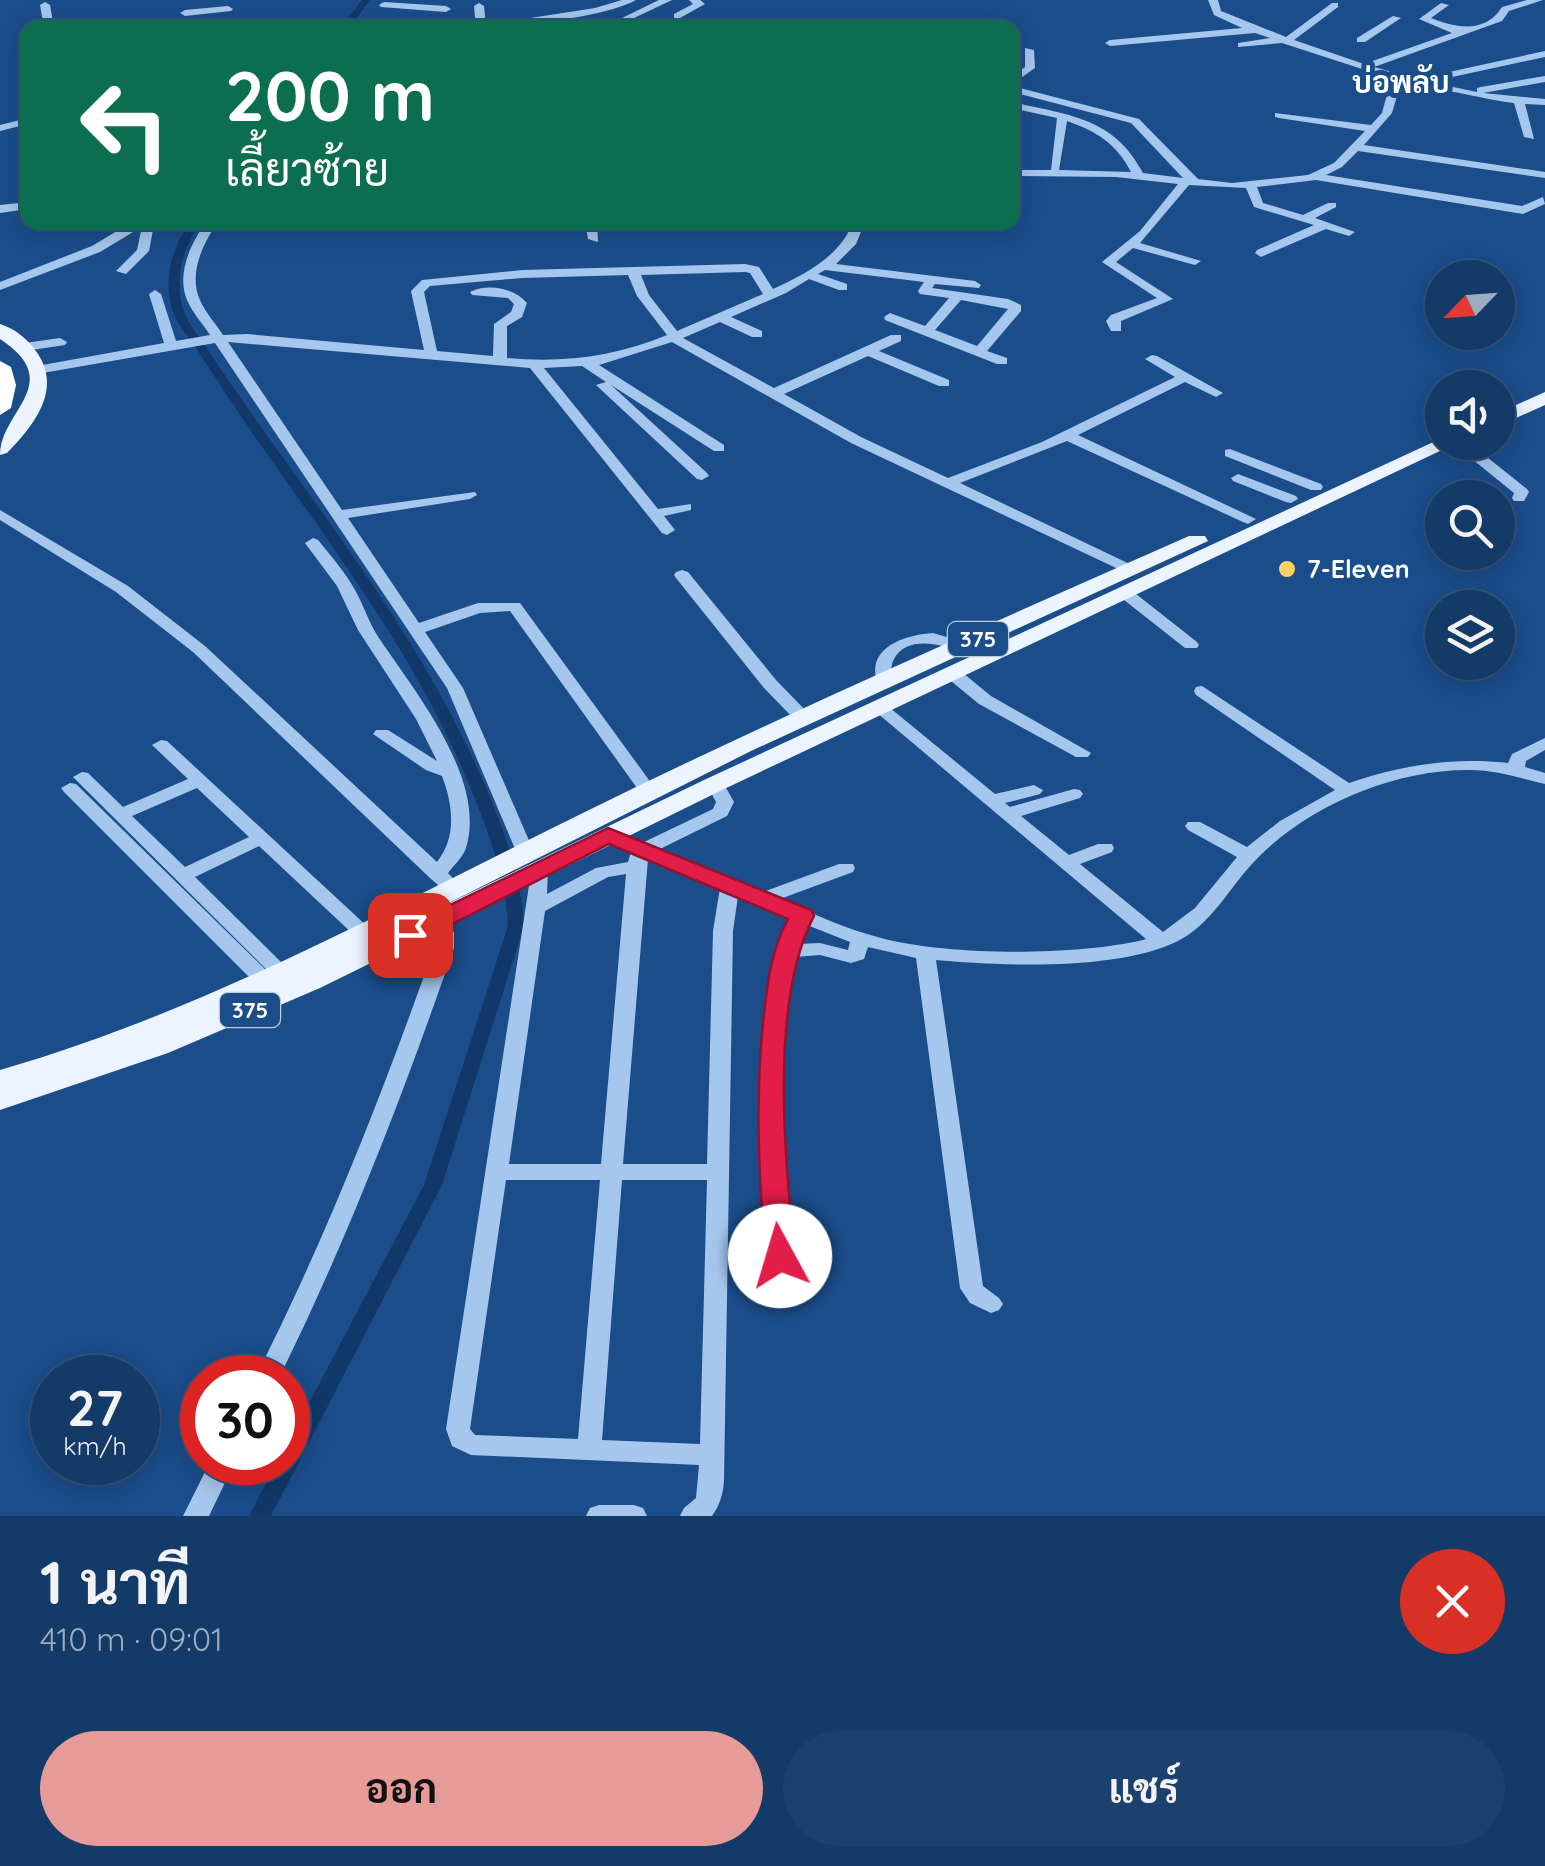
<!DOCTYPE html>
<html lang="th">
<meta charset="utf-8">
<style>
:root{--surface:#143a68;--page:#1d416e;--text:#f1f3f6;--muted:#9dadc0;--line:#33547c;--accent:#e69b98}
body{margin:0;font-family:Quicksand,Sarabun,sans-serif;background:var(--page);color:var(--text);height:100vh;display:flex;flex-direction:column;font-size:38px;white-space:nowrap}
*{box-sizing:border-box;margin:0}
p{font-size:32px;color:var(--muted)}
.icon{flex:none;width:55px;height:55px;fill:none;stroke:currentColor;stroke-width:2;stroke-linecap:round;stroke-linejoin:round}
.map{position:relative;height:1516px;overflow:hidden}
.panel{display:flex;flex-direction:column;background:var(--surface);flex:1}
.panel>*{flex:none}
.hud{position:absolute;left:20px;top:20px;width:1000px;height:210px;border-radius:20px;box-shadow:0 5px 25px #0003,0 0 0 2px var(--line);background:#0b6e4f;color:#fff;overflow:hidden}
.needle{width:65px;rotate:245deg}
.tools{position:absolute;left:1425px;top:260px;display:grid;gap:20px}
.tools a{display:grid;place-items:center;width:90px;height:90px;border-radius:50%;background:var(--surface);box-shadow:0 5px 25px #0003,0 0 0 2px var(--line);font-size:50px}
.speed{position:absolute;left:30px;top:1355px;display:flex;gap:20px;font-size:50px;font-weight:700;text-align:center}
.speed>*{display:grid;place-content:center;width:130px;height:130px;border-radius:50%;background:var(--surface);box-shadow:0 5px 25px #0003,0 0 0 2px var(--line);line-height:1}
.speed small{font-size:25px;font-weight:400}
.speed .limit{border:15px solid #d22;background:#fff;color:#111}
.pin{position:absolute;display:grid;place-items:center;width:85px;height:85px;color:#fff;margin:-42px;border-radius:20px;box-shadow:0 5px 15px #0006}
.me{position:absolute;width:110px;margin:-55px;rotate:354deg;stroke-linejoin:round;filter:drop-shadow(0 0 8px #0008)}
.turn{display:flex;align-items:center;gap:35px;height:210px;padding:0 40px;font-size:45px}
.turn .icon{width:130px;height:130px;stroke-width:2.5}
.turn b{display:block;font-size:70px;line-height:85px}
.round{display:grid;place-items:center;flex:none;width:105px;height:105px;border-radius:52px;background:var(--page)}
.headline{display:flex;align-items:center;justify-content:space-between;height:170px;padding:0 40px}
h1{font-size:60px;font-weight:700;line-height:75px}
.action{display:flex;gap:20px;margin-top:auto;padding:20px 40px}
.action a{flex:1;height:115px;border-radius:60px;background:var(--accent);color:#111;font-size:40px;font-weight:700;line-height:115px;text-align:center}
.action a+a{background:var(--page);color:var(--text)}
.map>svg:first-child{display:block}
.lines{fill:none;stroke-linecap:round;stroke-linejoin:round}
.canal{fill:#123869;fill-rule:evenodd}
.minor{fill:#a6c7ed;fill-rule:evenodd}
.major{fill:#ecf4ff;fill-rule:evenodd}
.highway{fill:#fff;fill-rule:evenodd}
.route{fill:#e11d48;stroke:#92132f;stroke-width:2.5}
.poi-dot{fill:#ffd062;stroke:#1b4d8b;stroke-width:4}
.labels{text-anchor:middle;stroke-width:10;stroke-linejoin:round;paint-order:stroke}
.shield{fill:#1b4d8b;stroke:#bbcadc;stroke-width:2.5}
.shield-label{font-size:22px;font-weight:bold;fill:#fff}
.poi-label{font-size:25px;font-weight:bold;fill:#fff;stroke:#1b4d8b;text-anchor:start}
.far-district-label{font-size:30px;font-weight:bold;fill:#fff;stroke:#1b4d8b}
</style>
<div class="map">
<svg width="1545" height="1516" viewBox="0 0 1545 1516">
<rect width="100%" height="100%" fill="#1b4d8b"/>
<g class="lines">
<!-- canal -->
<path class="canal" d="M362,0H370L349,28H340Z
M190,222H200C183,248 174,278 183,309C187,322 198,335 206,347C227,379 249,410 271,441C352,554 436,666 489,795C506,837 522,880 524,926L442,1185L271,1516H249L277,1462H288V1443L424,1185L508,926C506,879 490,837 473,794C421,663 336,552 255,437C235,407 215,378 196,348C188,336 176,323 172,309C163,278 172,248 190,222Z"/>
<!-- minor -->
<path class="minor" d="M622,0H636C606,17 512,28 476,28L474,6L479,3L484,6L486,25L595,8Z
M659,0H672L634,18L667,28H648L620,19Z
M689,0H700L705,4L680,18H674V14L693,4Z
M1208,0H1218L1221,11L1286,37L1332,3H1338V7L1294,40L1364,64L1452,33L1419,19L1441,3L1449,5L1431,18C1456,28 1485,34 1502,7L1527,0H1543L1509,11L1502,21L1374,67L1417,79L1545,51V57L1429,82L1477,92V88L1481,87L1545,76V82L1483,93L1545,99V105L1525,104L1534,139L1524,137L1514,103C1487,101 1418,80 1399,89L1392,113L1364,145L1545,172V178L1358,151L1342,167L1326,175L1522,206L1543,197L1545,204L1523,214L1316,180L1257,187L1263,203L1303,215L1328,203H1336V207L1315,218L1355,232L1349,236L1326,229L1261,257L1255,253L1257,250L1314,225L1254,207L1246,188L1189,185L1140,243L1201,261L1195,265L1133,248L1116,262L1173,299L1121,321V331H1111L1106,321L1111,315L1157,298L1102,262L1140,231L1178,184L1116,177L1012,176V170H1051L1057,118L1012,108V102C1068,115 1114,117 1143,173L1183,178L1131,123L1012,92V86L1139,119L1198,179L1232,183L1308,175L1334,163L1365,131L1279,118L1275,117V113L1371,125L1382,113L1389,87L1399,81L1282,43L1238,47V43L1270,38L1255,33L1110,46L1105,43L1110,40L1242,28L1214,15ZM1067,121C1096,131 1117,144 1131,172L1059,170Z
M45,2L50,5L54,28H44L40,5Z
M384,2L446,6L451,9L446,12L381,7L379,5Z
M228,6L233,9L231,11L185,16L180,13L185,10Z
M1393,16L1401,18L1365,42H1357V38Z
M233,21L236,22V26L196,28Z
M368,23L443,24L448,27L364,28Z
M1025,48L1034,50L1035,68L1012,84V76L1025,67Z
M28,118V124L0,131V125Z
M28,202V209L0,213V205Z
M132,222H147L153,230L149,251L126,274L116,271L137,250L141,231L138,229L100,252L0,290V282L92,246Z
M206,222H218C203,243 188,274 200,300C205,312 216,324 223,335L247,334L424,350L411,291L422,280L522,270L745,264L759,267L773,289C805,274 840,257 853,222H865L856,244L836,264L975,281L981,285L979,288L935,284L932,288L1008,299L1021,305V311L987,351L1007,358V364H997L885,320L884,317L890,313L925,326L949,298L920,294L918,291L924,282L825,270L818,274L847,284V290H839L809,279L786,293L731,317L762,331V337H752L720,322L683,338L774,388L891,335H901V341L879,351L949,380V386H939L868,356L784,394L861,437L948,478L1042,442L1175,377L1145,359L1152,355L1157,356L1223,393L1216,397L1185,382L1078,435L1256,519L1248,524L1243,522L1067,441L960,483L1136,567L1139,570L1131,575L851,443L672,342L599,365L724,445V451H714L611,385L707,473L709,476L702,480L697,479L596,385L606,382L582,366L544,368L658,509L691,504V510L664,516L675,530L667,535L662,533L530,368L228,342L342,510L475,492L477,495L470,499L348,518L419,623L478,603H520L657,791L654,795H642L510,611L480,613L425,632L463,688L534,852L532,856H518L447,688L215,343L37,374L30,370L37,366L164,343L149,294L155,290L161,294L176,341L210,335C203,324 192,312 187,300C176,274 191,243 206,222ZM745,272L750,273L763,294L677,331L649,295L641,275ZM628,275L637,296L667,335C615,357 562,363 507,358V326L522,317L527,303C514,288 488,283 470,292L472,295L508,298L514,304L511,312L494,324L493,356L437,351L424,292L430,286L522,278ZM961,300L1008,309L977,346L935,330Z
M585,222H597L598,242L588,239Z
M60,338L67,342L65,345L25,351L18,347L25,343Z
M1451,442H1468L1527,489L1529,492L1524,501H1514L1512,498L1514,493Z
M1230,449L1321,484L1323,487L1321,490H1311L1225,456V450Z
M1238,474L1296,496L1298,499L1291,503L1286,502L1233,481L1231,478Z
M0,510L128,586L205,646L437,862C457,837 453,805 442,776L426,770L373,734L376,730H388L437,761L416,719L358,630L337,586L305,543L313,538L318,540C331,556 345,572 355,590C364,606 369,623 379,638C415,692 487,779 466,848C463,857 454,865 448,873L462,888L460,892H446L430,878L193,652L116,592L0,520Z
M682,570L688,572L776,680L809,714L812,718L809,722H797L764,688L676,578L674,575L676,572Z
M1125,588L1131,590L1197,642L1199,645L1197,648H1185L1119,596L1117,593L1119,590Z
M933,633L967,643L969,646L961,651C940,645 906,634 893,661C890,668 892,677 890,685H878C864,648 904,635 933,633Z
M952,668L958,669L991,696L1091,753L1088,757H1076L979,704L946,677L944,673L946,669Z
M1202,686L1349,783C1403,765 1452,757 1508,763L1512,754L1545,738V750L1526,761L1525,767L1545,773V784C1520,778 1496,770 1470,770C1394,769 1304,807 1252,864C1228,890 1211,924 1178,941C1117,971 1003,966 936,960L983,1286L999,1298L1003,1304L999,1310L991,1313L970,1303L960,1288L916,958L868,947L864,959L851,963L820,955L795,957L792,967L780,1092L782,1159L795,1288L791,1294L783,1297L775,1294L771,1288L760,1159V1092L772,967L780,939L791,919L738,896L733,931L724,1481C723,1494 720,1505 712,1516H680L684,1508L696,1498L699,1465L471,1455L452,1446L446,1429L532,866L539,864L548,870L547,894L596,868L628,862L631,852L602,839L599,835L602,831H614L642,843L713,809L716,802L707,785L716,780L722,781L734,802L727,816L658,850L763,892L839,864H853L855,868L853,872L780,899C813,914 846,929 881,938C949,956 1074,956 1143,940L1146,939L870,707L878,702L884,703L995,794L1034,785L1043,790L1040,794L1005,803L1010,807L1074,789L1080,790L1083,794L1080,798L1021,816L1069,855L1098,844H1112L1114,848L1112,852L1080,864L1163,932L1195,908L1237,857L1188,830L1185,826L1188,822H1200L1247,847L1280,821L1335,790L1196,695L1194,691L1196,687ZM648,859L720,888L713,931L707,1164H623ZM626,874L601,1164H509L545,911L608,877ZM807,925L850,942L848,950L820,943L798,944ZM506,1180H600L578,1439L475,1435L470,1429ZM622,1180H707L700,1444L602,1440Z
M161,740L167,741L369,928L372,932L369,936H355L259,846L195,877L285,966L282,971H268L73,777L82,772L88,773L123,807L188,779L152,745ZM197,788L249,837L185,867L132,816Z
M70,783L76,784L264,968L267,973L264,978H250L64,792L61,788Z
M444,926L454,932V948C403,1095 348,1238 279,1378H255C326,1238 382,1095 434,948V932Z
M210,1462H235L209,1516H183Z
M599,1505H634L643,1508L647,1516H586L590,1508Z"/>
<!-- major -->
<path class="major" d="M0,324C16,329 29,340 38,354C62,391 33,426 7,453L0,455C0,411 67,383 0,339Z
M1545,392V405L1498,426V413Z
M1442,438V442H1459L722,790L320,988L168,1053L0,1110V1070C208,1010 395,905 589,810C786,713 988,625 1189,536H1205L1208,541L751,751L437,909L704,780Z"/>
<!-- highway -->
<path class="highway" d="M0,361L11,367L16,385L11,408L0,415Z"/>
</g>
<!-- route -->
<path class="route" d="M608,828L811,910L814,916C769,1002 785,1160 795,1256L791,1263L780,1267L770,1263L766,1256C758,1177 755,1102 763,1023C767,986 770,952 788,919L609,844L419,941H401L397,935L401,929Z"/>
<!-- markers -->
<circle class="poi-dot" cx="1287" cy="569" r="10"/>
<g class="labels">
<!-- shield labels -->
<g class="shield">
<rect x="948" y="622" width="60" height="34" rx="8"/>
<rect x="220" y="993" width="60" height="34" rx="8"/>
</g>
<g class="shield-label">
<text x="978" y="647">375</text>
<text x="250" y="1018">375</text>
</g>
<!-- poi labels -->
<g class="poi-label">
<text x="1307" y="578">7-Eleven</text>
</g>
<!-- far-district labels -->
<g class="far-district-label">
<text x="1401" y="93">บ่อพลับ</text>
</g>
</g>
</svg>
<div class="tools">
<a><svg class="needle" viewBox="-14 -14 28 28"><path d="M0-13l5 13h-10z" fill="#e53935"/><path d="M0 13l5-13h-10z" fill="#9dadc0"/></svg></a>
<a><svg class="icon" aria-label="sound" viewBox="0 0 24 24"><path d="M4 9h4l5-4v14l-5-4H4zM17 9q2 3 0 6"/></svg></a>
<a><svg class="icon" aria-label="search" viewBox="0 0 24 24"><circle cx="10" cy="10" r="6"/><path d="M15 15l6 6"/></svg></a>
<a><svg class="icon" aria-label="layers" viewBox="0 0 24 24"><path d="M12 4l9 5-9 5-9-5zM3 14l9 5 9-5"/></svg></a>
</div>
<div class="speed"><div>27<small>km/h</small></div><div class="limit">30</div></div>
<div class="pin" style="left:410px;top:935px;background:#d93025"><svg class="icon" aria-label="arrive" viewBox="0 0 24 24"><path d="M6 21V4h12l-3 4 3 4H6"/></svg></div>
<svg class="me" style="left:780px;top:1256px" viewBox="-20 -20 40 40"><circle r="19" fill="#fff"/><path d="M0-13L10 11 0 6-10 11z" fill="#e11d48"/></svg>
<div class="hud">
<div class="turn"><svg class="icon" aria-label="left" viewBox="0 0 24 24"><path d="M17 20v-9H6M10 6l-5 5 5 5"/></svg><div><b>200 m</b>เลี้ยวซ้าย</div></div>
</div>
</div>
<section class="panel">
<div class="headline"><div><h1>1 นาที</h1><p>410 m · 09:01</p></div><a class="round" style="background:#d93025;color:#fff"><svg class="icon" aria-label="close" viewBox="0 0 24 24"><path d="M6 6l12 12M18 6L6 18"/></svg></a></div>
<div class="action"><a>ออก</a><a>แชร์</a></div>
</section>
